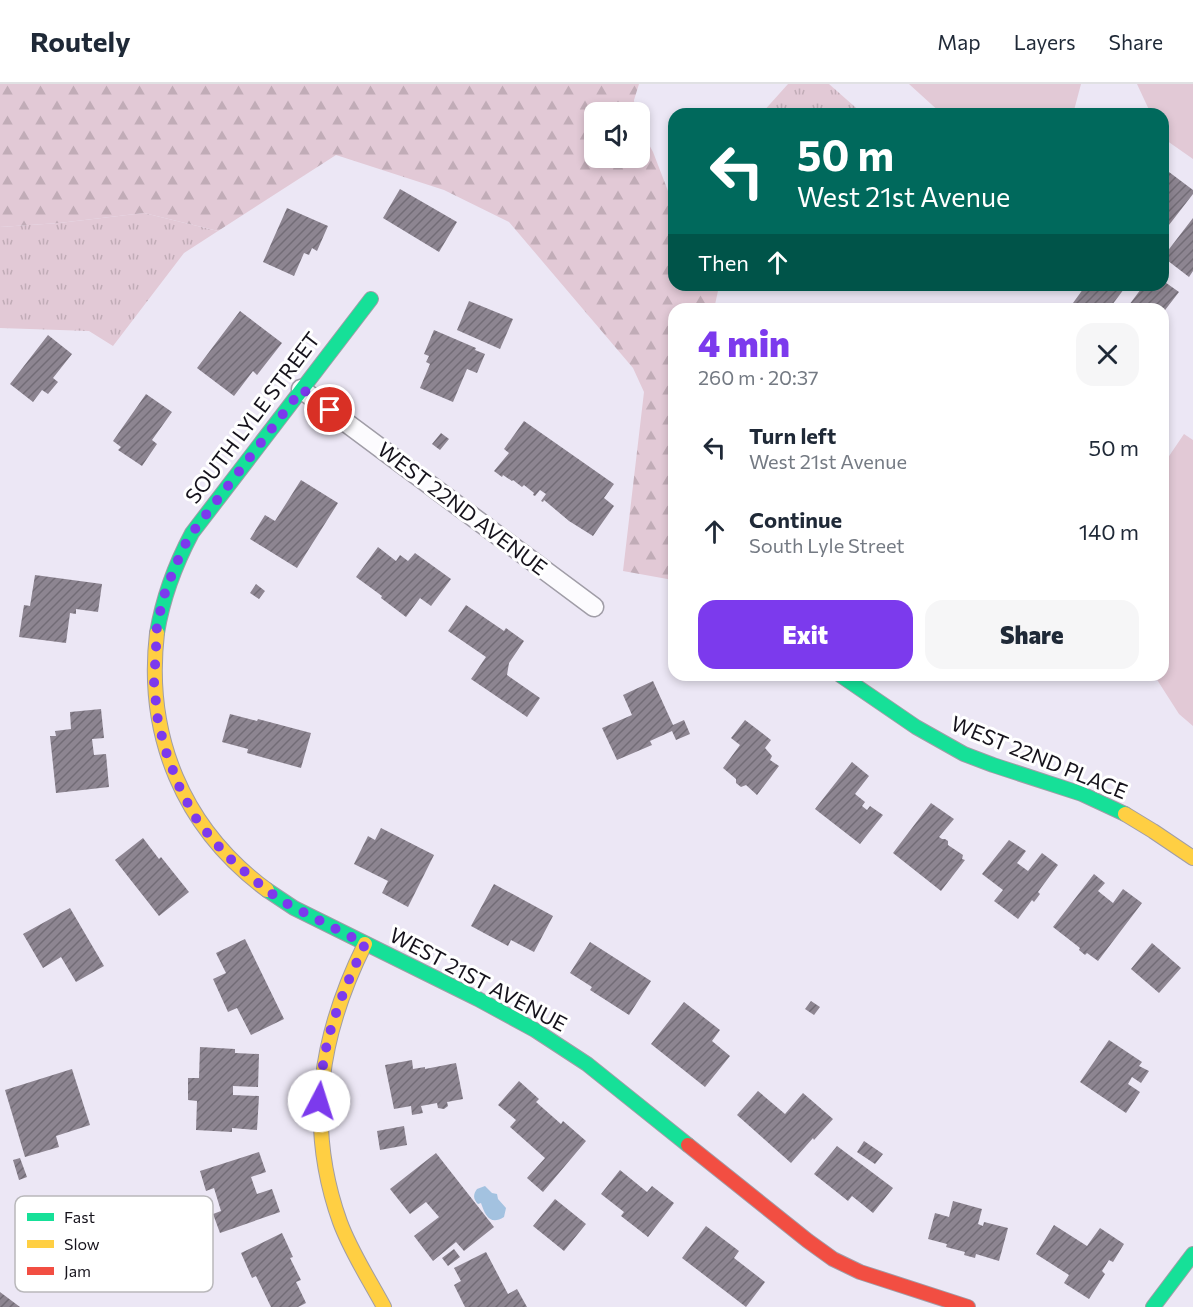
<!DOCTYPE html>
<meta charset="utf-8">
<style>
:root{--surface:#fff;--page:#f6f6f7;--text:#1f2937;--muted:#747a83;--line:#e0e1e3;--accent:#7c3aed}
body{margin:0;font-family:Commissioner,sans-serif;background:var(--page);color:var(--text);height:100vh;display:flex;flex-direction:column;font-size:22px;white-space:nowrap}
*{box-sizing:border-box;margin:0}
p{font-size:20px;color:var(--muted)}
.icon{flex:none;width:33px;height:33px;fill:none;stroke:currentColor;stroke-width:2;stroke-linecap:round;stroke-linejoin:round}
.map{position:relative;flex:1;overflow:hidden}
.panel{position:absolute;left:668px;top:219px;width:501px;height:378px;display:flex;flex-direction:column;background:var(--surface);border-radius:18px;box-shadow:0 3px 9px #0003}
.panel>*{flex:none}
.banner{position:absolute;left:668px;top:24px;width:501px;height:183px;border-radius:18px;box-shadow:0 3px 9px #0003;background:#00695c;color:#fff;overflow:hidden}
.buttons{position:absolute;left:584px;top:18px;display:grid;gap:12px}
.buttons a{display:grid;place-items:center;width:66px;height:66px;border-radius:12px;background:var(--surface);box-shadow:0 3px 9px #0003;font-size:30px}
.pin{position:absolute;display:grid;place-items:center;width:51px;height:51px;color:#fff;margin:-26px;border:3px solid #fff;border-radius:50%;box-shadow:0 2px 6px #0007}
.me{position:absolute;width:66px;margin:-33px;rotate:5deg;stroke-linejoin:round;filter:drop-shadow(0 0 4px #0008)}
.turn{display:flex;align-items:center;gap:21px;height:126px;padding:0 30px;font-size:27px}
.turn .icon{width:78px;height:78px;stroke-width:2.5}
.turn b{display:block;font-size:42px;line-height:51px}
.then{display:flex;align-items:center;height:57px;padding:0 30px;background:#0003;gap:12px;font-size:22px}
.round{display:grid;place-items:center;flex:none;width:63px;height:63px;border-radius:18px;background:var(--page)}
.summary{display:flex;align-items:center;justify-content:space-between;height:102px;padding:0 30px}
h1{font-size:36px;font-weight:800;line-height:45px;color:var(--accent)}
.action{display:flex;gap:12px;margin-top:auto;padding:12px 30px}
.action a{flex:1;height:69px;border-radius:18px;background:var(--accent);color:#fff;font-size:24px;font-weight:800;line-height:69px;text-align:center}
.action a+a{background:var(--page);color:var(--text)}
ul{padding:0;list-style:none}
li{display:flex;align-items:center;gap:18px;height:84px;padding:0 30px}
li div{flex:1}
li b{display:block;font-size:22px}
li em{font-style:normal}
header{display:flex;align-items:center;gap:36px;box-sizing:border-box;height:84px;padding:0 30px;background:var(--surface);border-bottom:2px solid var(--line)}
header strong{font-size:28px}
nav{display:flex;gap:33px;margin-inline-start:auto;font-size:21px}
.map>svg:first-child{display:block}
.grass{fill:url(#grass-tufts)}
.forest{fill:url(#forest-firs)}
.pitch{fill:#e2c9d6}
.water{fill:#a3c2e0}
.building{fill:url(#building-hatch)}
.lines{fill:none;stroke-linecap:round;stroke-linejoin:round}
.street-casing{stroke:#a09da7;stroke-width:21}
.fast-casing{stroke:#a09da7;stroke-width:16}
.slow-casing{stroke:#a09da7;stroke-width:16}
.jam-casing{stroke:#a09da7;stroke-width:16}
.street{stroke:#fcfbfe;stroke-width:18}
.fast{stroke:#16e098;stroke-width:14}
.slow{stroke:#ffcf43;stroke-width:14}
.jam{stroke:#f24e42;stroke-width:14}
.route{stroke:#7c3aed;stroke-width:10;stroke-dasharray:0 18}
.labels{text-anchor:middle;stroke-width:6;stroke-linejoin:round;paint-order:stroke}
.street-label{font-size:21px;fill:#16131c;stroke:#fff}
.key{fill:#fff;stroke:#b9b8bb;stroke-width:1.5}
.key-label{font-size:16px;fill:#16131c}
</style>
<header>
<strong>Routely</strong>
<nav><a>Map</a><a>Layers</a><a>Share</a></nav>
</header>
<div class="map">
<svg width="1193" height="1223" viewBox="0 0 1193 1223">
<defs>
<pattern id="grass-tufts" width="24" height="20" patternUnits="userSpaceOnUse" patternTransform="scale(1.5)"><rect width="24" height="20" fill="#e2c9d6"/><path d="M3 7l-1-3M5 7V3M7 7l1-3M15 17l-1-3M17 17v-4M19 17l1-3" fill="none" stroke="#c1acb7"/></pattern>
<pattern id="forest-firs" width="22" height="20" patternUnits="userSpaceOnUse" patternTransform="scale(1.5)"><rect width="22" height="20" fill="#e2c9d6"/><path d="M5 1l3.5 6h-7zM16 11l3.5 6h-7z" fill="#c1acb7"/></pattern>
<pattern id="building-hatch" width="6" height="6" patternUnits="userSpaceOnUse" patternTransform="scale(1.5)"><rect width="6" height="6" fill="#8d8591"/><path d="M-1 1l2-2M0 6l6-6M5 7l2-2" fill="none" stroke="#726c76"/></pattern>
</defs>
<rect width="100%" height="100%" fill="#ece7f5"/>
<!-- grass -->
<path class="grass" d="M788,0H829L863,30H761Z
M144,129L218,147L184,169L113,262L89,247L0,244V143L59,139Z"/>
<!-- forest -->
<path class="forest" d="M0,0H639L634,16L635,28H594V74H639V42L653,68L673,120L674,201H714L718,207L714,225H674L673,496L623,487L644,308L633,284L509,138L444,106L336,71L218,147L144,129L59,139L0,143Z"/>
<!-- pitch -->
<path class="pitch" d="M909,0H1081L1073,30H942Z
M1137,0H1193V75L1163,54L1162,30H1151Z
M1184,350L1193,356V642L1179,630L1154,591H1162L1163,381Z"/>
<!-- water -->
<path class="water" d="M485,1102L492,1109L497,1110L498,1115L506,1124L504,1133C490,1142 485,1131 481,1119L478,1120C473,1115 473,1110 477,1105Z"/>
<!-- building -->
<path class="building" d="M1169,88L1193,106V110L1162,150V97Z
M400,105L457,138L439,168L383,134Z
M287,124L328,142L317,167L312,164L309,171L304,169L294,192L263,178Z
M1193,134V187L1189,193L1163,173Z
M1162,196L1179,208L1162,230V225H1126L1144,201H1162Z
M1086,201H1127L1109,225H1080L1073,219Z
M469,217L513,235L500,265L457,246Z
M240,227L282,259L257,291L253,287L234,312L197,284Z
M434,246L476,264L475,266L485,270L477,289L467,285L453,318L420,304L430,280L426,278L429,272L424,270Z
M48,251L72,270L53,294L58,298L48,310L42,306L33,318L10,300Z
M146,310L172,328L152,356L157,360L142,382L118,366L121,363L113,357Z
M524,337L614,400L604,414L614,422L593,452L569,437L544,416L543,418L541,417L546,410L540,406L535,412L533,411L534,409L524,401L522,403L513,396L512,397L503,391L502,393L494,387L509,369L504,365Z
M441,349L449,355L440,366L432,360Z
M301,396L338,419L297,484L250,455L265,431L275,437Z
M378,463L396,477L400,471L408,477L415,469L451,495L431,522L420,514L406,533L381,514L382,512L356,493Z
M35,491L102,500L98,528L76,525V530L70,529L66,559L19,553L24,521L30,522Z
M256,500L265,507L259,515L250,509Z
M466,521L504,547L506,544L524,557L509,579L507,591L540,614L527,633L471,595L486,573L448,547Z
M653,597L673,641L684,636L690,650L676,656L672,647L650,657L652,661L617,676L602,644L632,631L623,611Z
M101,625L104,654L92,655L94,671L106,670L109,703L56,709L50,652H56L55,647L71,645L70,628Z
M230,630L257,637L258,635L311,649L301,684L247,669L248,665L222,658Z
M745,636L771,656L765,664L772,672L770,676L779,682L757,711L746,701L741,703L736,699V695L723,684L740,661L731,654Z
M852,678L869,692L855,710L865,718L862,722L867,726L870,722L883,731L860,760L815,725Z
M931,719L954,735L939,753L942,755H945L948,757V761L963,771L962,775L965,776L941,807L893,769Z
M381,744L434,771L408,823L382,809L388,797L354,780L368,752L375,756Z
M143,754L159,775L161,773L189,808L159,832L115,776Z
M1009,756L1026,767L1017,779L1028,787L1042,769L1058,781L1038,808L1040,810L1034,818L1032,816L1018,835L994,817L1003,806L982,790Z
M1094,790L1105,799L1098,807L1113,819L1123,805L1142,819L1098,877L1087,869L1085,871L1079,866L1080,864L1053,843Z
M494,800L553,832L534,868L511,856L508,862L471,842Z
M70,824L104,882L76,898L61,873L43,884L23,850Z
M245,855L284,935L251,951L237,924L228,928L213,895L226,889L216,869Z
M590,858L651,897L629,931L590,906L592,903L570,889Z
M1152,859L1181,884L1159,909L1131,885Z
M811,917L820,923L814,931L805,925Z
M684,918L720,946L712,957L730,972L705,1003L651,960Z
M1109,956L1142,978L1139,982L1149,987L1141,999L1132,993L1128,1000L1140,1008L1126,1029L1080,998Z
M200,963L235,965V969L259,970L258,1003L233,1002V1011L259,1012L257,1046L232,1044V1048L196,1046L197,1017L188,1016V994H199Z
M412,976L413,985L425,983V985L456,979L463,1015L447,1018L448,1022L444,1025L438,1024L437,1019L421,1022L423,1029L412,1031L411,1022L394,1025L385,981Z
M72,985L90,1041L56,1052L59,1063L25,1073L5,1006Z
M519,997L539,1015L536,1018L561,1040L563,1037L586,1057L543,1108L527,1094L545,1074L510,1043L516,1036L498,1021Z
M758,1007L785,1030L803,1009L833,1035L814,1056L813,1054L791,1079L737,1031Z
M404,1042L407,1061L380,1066L377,1047Z
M864,1057L883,1070L875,1080L857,1068Z
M837,1062L893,1104L873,1129L852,1112L848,1117L814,1090Z
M259,1068L266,1088L251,1093L257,1110L272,1105L280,1128L220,1149L213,1130L221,1127L214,1104L206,1107L200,1087Z
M436,1069L494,1143L464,1167L456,1158L433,1177L414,1152L439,1133L426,1118L410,1130L390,1105Z
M20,1074L27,1093L19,1096L13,1076Z
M620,1086L647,1108L652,1102L674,1119L648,1153L621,1132L624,1128L601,1110Z
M555,1115L586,1140L564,1167L533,1142Z
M953,1117L982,1125L978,1140L983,1142L984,1138L1008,1144L999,1177L976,1170L975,1174L964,1171L965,1168L946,1163L947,1160L928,1155L935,1129L949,1133Z
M1054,1141L1087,1162L1100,1144L1124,1160L1113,1178L1109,1176L1102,1187L1105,1190L1089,1215L1064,1199L1069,1191L1036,1170Z
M706,1142L739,1167L734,1174L765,1198L746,1223L682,1174Z
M282,1149L293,1173L290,1174L301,1196L296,1198L306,1219L298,1223H271L256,1192L252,1194L241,1169Z
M454,1165L460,1173L448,1182L442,1174Z
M486,1168L508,1210L517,1205L527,1223H465L454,1201L461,1197L454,1184Z
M0,1208L20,1223H0Z"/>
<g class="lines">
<!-- street casing -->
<g class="street-casing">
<path id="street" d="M301,305L594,523"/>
</g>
<!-- fast casing -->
<g class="fast-casing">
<path id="fast" d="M157,549C163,513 175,481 192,449L371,215
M840,591L916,643L964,670L993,681L1082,710L1125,730
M267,806L294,824L478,915L535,946L587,980L688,1061
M1153,1223L1193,1170"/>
</g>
<!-- slow casing -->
<g class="slow-casing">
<path id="slow" d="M157,549C145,652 183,744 267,806
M1125,730L1153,747L1193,774
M365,860C320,951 305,1040 340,1138C351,1168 369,1195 384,1223"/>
</g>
<!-- jam casing -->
<g class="jam-casing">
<path id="jam" d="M688,1061L808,1157L833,1175L860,1188L968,1223"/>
</g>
<!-- street -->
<use href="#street" class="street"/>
<!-- fast -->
<use href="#fast" class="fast"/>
<!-- slow -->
<use href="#slow" class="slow"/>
<!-- jam -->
<use href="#jam" class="jam"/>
</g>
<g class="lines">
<!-- route -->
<path class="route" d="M319,1017C320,1008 320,998 322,989C327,943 346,901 365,860L280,816L253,795L226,771L198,738L181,707L167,671L158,638L154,600L156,564L157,540L166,505L183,464L192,449L302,305L330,326"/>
</g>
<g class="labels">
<!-- street labels -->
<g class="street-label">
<text transform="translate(253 334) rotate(-53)" y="7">SOUTH LYLE STREET</text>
<text transform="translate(462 425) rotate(37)" y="7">WEST 22ND AVENUE</text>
<text transform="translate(1039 674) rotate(22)" y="7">WEST 22ND PLACE</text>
<text transform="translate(478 896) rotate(28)" y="7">WEST 21ST AVENUE</text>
</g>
</g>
<!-- legend -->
<rect x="15" y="1112" width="198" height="96" rx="9" class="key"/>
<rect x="27" y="1129" width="27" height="8" fill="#16e098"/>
<rect x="27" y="1156" width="27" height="8" fill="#ffcf43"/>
<rect x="27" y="1183" width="27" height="8" fill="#f24e42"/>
<g class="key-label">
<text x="64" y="1139">Fast</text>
<text x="64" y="1166">Slow</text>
<text x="64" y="1193">Jam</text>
</g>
</svg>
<div class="buttons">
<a><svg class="icon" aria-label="sound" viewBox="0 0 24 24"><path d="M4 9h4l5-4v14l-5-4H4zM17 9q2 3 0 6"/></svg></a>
</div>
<div class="pin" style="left:330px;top:326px;background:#d93025"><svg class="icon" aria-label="arrive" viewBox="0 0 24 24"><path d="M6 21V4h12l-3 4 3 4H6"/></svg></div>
<svg class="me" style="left:319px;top:1017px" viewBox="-20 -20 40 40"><circle r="19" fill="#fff"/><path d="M0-13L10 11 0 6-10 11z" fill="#7c3aed"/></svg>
<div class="banner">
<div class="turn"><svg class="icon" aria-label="left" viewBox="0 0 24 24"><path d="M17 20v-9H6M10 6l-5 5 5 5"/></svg><div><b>50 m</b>West 21st Avenue</div></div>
<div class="then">Then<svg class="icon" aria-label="ahead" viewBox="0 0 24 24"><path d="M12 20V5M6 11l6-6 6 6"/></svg></div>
</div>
<section class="panel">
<div class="summary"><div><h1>4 min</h1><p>260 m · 20:37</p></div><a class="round"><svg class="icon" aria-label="close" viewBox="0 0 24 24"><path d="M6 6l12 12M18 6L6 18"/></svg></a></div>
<ul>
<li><svg class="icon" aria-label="left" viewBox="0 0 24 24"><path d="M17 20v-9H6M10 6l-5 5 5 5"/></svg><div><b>Turn left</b><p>West 21st Avenue</p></div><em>50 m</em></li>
<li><svg class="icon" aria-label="ahead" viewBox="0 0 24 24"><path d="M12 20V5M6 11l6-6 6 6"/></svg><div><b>Continue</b><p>South Lyle Street</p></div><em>140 m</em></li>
</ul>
<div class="action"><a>Exit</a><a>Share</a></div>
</section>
</div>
